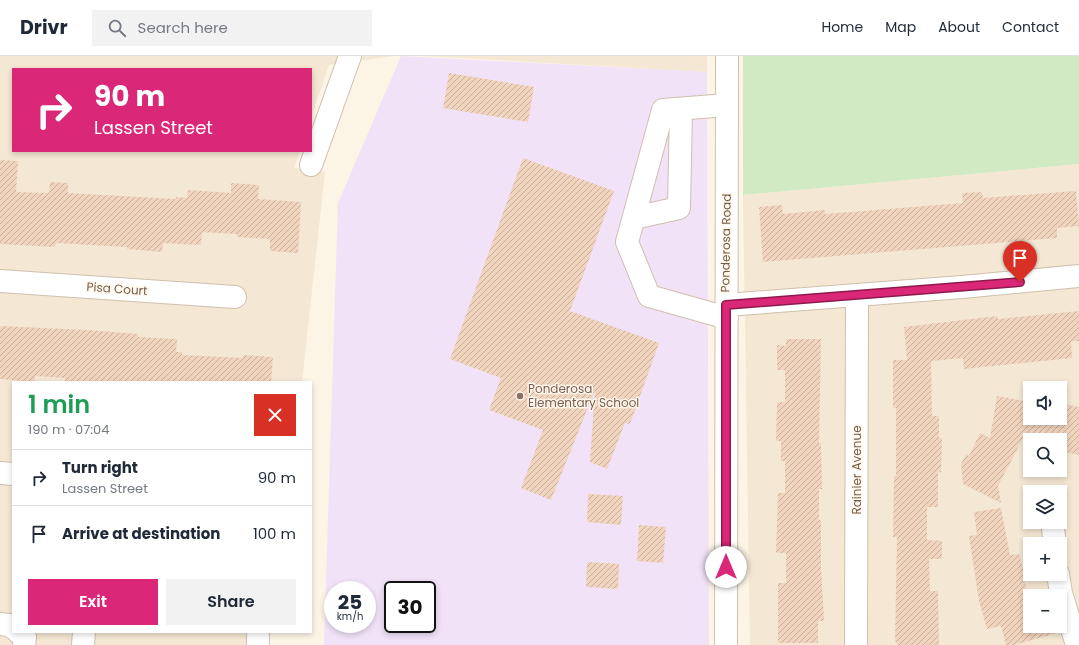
<!DOCTYPE html>
<meta charset="utf-8">
<style>
:root{--surface:#fff;--page:#f2f2f3;--text:#1f2937;--muted:#747a83;--line:#e0e1e3;--accent:#db2777}
body{margin:0;font-family:Poppins,sans-serif;background:var(--page);color:var(--text);height:100vh;display:flex;flex-direction:column;font-size:15px;white-space:nowrap}
*{box-sizing:border-box;margin:0}
p{font-size:13px;color:var(--muted)}
.icon{flex:none;width:22px;height:22px;fill:none;stroke:currentColor;stroke-width:2;stroke-linecap:round;stroke-linejoin:round}
.map{position:relative;flex:1;overflow:hidden}
.side{position:absolute;left:12px;top:325px;width:300px;height:252px;display:flex;flex-direction:column;background:var(--surface);border-radius:0px;box-shadow:0 2px 6px #0003}
.side>*{flex:none}
.top-card{position:absolute;left:12px;top:12px;width:300px;height:84px;border-radius:0px;box-shadow:0 2px 6px #0003;background:#db2777;color:#fff;overflow:hidden}
.fabs{position:absolute;left:1023px;top:325px;display:grid;gap:8px}
.fabs a{display:grid;place-items:center;width:44px;height:44px;border-radius:0px;background:var(--surface);box-shadow:0 2px 6px #0003;font-size:20px}
.speed{position:absolute;left:324px;top:525px;display:flex;gap:8px;font-size:20px;font-weight:700;text-align:center}
.speed>*{display:grid;place-content:center;width:52px;height:52px;border-radius:50%;background:var(--surface);box-shadow:0 2px 6px #0003;line-height:1}
.speed small{font-size:10px;font-weight:400}
.speed .limit{border:2px solid #111;border-radius:6px;background:#fff;color:#111}
.pin{position:absolute;display:grid;place-items:center;width:34px;height:34px;color:#fff;margin:-41px -17px;border-radius:50% 50% 50% 0;rotate:-45deg;box-shadow:0 0 4px #0007}
.pin .icon{rotate:45deg}
.me{position:absolute;width:44px;margin:-22px;rotate:0deg;stroke-linejoin:round;filter:drop-shadow(0 0 3px #0008)}
.turn{display:flex;align-items:center;gap:14px;height:84px;padding:0 16px;font-size:18px}
.turn .icon{width:52px;height:52px;stroke-width:2.5}
.turn b{display:block;font-size:28px;line-height:34px}
.round{display:grid;place-items:center;flex:none;width:42px;height:42px;border-radius:0px;background:var(--page)}
.head{display:flex;align-items:center;justify-content:space-between;height:68px;padding:0 16px}
h1{font-size:24px;font-weight:600;line-height:30px;color:#1e9e55}
.primary-button{display:flex;gap:8px;margin-top:auto;padding:8px 16px}
.primary-button a{flex:1;height:46px;border-radius:0px;background:var(--accent);color:#fff;font-size:16px;font-weight:600;line-height:46px;text-align:center}
.primary-button a+a{background:var(--page);color:var(--text)}
ul{padding:0;list-style:none}
li{display:flex;align-items:center;gap:12px;height:56px;padding:0 16px;border-top:1px solid var(--line)}
li div{flex:1}
li b{display:block;font-size:15px}
li em{font-style:normal}
header{display:flex;align-items:center;gap:24px;box-sizing:border-box;height:56px;padding:0 20px;background:var(--surface);border-bottom:1px solid var(--line)}
header strong{font-size:19px}
nav{display:flex;gap:22px;margin-inline-start:auto;font-size:14px}
.search{width:280px;height:36px;background:var(--page);display:flex;align-items:center;gap:10px;box-sizing:border-box;padding:0 14px;border-radius:0px;color:var(--muted);font-size:15px}
.map>svg:first-child{display:block}
.residential{fill:#f4e7d3;fill-rule:evenodd}
.education{fill:#f1e2f8;fill-rule:evenodd}
.green{fill:#d1eac3}
.building{fill:url(#building-hatch)}
.lines{fill:none;stroke-linecap:round;stroke-linejoin:round}
.minor-casing{stroke:#d0bfae;stroke-width:24}
.minor{stroke:#fff;stroke-width:22}
.route-casing{stroke:#8e194d;stroke-width:10}
.route{stroke:#db2777;stroke-width:7}
.education-dot{fill:#8d6e63;stroke:#fff8eb;stroke-width:1.5}
.labels{text-anchor:middle;stroke-width:3;stroke-linejoin:round;paint-order:stroke}
.street-label{font-size:12px;fill:#755c4a;stroke:#fff8eb}
.education-label{font-size:12px;fill:#785e54;stroke:#fff8eb;text-anchor:start}
</style>
<header>
<strong>Drivr</strong>
<div class="search"><svg class="icon" aria-label="search" viewBox="0 0 24 24"><circle cx="10" cy="10" r="6"/><path d="M15 15l6 6"/></svg>Search here</div>
<nav><a>Home</a><a>Map</a><a>About</a><a>Contact</a></nav>
</header>
<div class="map">
<svg width="1079" height="589" viewBox="0 0 1079 589">
<defs>
<pattern id="building-hatch" width="6" height="6" patternUnits="userSpaceOnUse"><rect width="6" height="6" fill="#f1d4bd"/><path d="M-1 1l2-2M0 6l6-6M5 7l2-2" fill="none" stroke="#c8af9c"/></pattern>
</defs>
<rect width="100%" height="100%" fill="#fcf4e5"/>
<!-- residential -->
<path class="residential" d="M0,0H393L329,9L311,62V13H13V95H300L294,112L325,116L302,326H13V576H247L246,589H0Z
M424,0H707V16Z
M1079,108V589H750L743,139ZM1030,332H1060V362H1030ZM1030,384H1060V414H1030ZM1030,436H1060V466H1030ZM1030,488H1060V518H1030ZM1030,540H1060V570H1030Z"/>
<!-- education -->
<path class="education" d="M401,0L707,16L709,589H324L338,147ZM333,534H367V568H333ZM393,534H427V568H393Z"/>
<!-- green -->
<path class="green" d="M743,0H1079V108L743,139Z"/>
<!-- building -->
<path class="building" d="M449,17L534,31L528,66L443,52Z
M523,102L614,135L570,255L659,287L630,368L625,367L607,413L590,406L595,334L551,444L521,432L543,374L489,354L501,322L450,303Z
M0,104L18,105L16,136L49,137L50,126L68,127V137L176,143V141L187,142L188,134L231,137V127L259,129L258,143L301,146L298,197L270,195V183L237,181V178L202,176L201,189L163,187L162,196L127,193V191L56,187L55,191L0,188Z
M1076,135L1079,170L1057,172V182L763,206L759,151L782,149L783,158L825,154V158L963,147L962,137L982,136L983,142Z
M1079,255V285H1071L1072,302L964,313L963,302L931,305L932,360H939V382H942L941,417L938,415V451H927V484L942,485V503H929L930,535H938L939,589H897V586H895L897,481H893L894,420H896V352H893V304H907L904,271L997,260L998,263Z
M0,270L87,274L138,278V281L177,283L176,296H182V299L243,302V299L273,301L271,326H65V322L35,320V326L0,323Z
M786,283H821L819,387H821L822,433H819V464H821V511L824,565H818V587H778V527H786V497H776L778,437H785V405H781V385H776L777,346H785V314H777V289L786,290Z
M997,340L1030,346V362H1060V347L1079,351V399L1060,395V384H1022L998,430L1001,447L963,428L961,408L966,398L969,400L980,377L990,382Z
M588,438L623,440L621,469L587,466Z
M1001,452L1010,499L1019,498L1023,513L1030,556V570H1058L1060,576L1014,589H1006L1001,570L987,573L979,545L969,480L977,479L974,456Z
M639,469L666,471L663,507L637,505Z
M587,506L619,508L618,533L586,531Z"/>
<g class="lines">
<!-- minor casing -->
<g class="minor-casing">
<path id="minor" d="M311,109L350,0
M634,162L679,152L681,53
M0,225L235,241
M726,249L962,231L1079,220
M727,262L649,240L627,186L663,54L727,49
M0,417L13,418
M1052,466L1055,488
M1058,518L1061,537L1077,589
M0,568L9,569L13,572
M18,576L25,581L24,589
M258,576V589
M83,589L84,576
M726,589L727,0
M856,589L857,239"/>
</g>
<!-- minor -->
<use href="#minor" class="minor"/>
</g>
<g class="lines">
<!-- route casing -->
<g class="route-casing">
<path id="route" d="M726,511V249L1020,226"/>
</g>
<!-- route -->
<use href="#route" class="route"/>
</g>
<!-- markers -->
<circle class="education-dot" cx="520" cy="340" r="4"/>
<g class="labels">
<!-- street labels -->
<g class="street-label">
<text transform="translate(726 187) rotate(-89)" y="4">Ponderosa Road</text>
<text transform="translate(117 233) rotate(4)" y="4">Pisa Court</text>
<text transform="translate(857 414) rotate(-90)" y="4">Rainier Avenue</text>
</g>
<!-- education labels -->
<g class="education-label">
<text x="528" y="337">Ponderosa<tspan x="528" dy="14">Elementary School</tspan></text>
</g>
</g>
</svg>
<div class="fabs">
<a><svg class="icon" aria-label="sound" viewBox="0 0 24 24"><path d="M4 9h4l5-4v14l-5-4H4zM17 9q2 3 0 6"/></svg></a>
<a><svg class="icon" aria-label="search" viewBox="0 0 24 24"><circle cx="10" cy="10" r="6"/><path d="M15 15l6 6"/></svg></a>
<a><svg class="icon" aria-label="layers" viewBox="0 0 24 24"><path d="M12 4l9 5-9 5-9-5zM3 14l9 5 9-5"/></svg></a>
<a>+</a>
<a>−</a>
</div>
<div class="speed"><div>25<small>km/h</small></div><div class="limit">30</div></div>
<div class="pin" style="left:1020px;top:226px;background:#d93025"><svg class="icon" aria-label="arrive" viewBox="0 0 24 24"><path d="M6 21V4h12l-3 4 3 4H6"/></svg></div>
<svg class="me" style="left:726px;top:511px" viewBox="-20 -20 40 40"><circle r="19" fill="#fff"/><path d="M0-13L10 11 0 6-10 11z" fill="#db2777"/></svg>
<div class="top-card">
<div class="turn"><svg class="icon" aria-label="right" viewBox="0 0 24 24"><path d="M7 20v-9h11M14 6l5 5-5 5"/></svg><div><b>90 m</b>Lassen Street</div></div>
</div>
<section class="side">
<div class="head"><div><h1>1 min</h1><p>190 m · 07:04</p></div><a class="round" style="background:#d93025;color:#fff"><svg class="icon" aria-label="close" viewBox="0 0 24 24"><path d="M6 6l12 12M18 6L6 18"/></svg></a></div>
<ul>
<li><svg class="icon" aria-label="right" viewBox="0 0 24 24"><path d="M7 20v-9h11M14 6l5 5-5 5"/></svg><div><b>Turn right</b><p>Lassen Street</p></div><em>90 m</em></li>
<li><svg class="icon" aria-label="arrive" viewBox="0 0 24 24"><path d="M6 21V4h12l-3 4 3 4H6"/></svg><div><b>Arrive at destination</b></div><em>100 m</em></li>
</ul>
<div class="primary-button"><a>Exit</a><a>Share</a></div>
</section>
</div>
